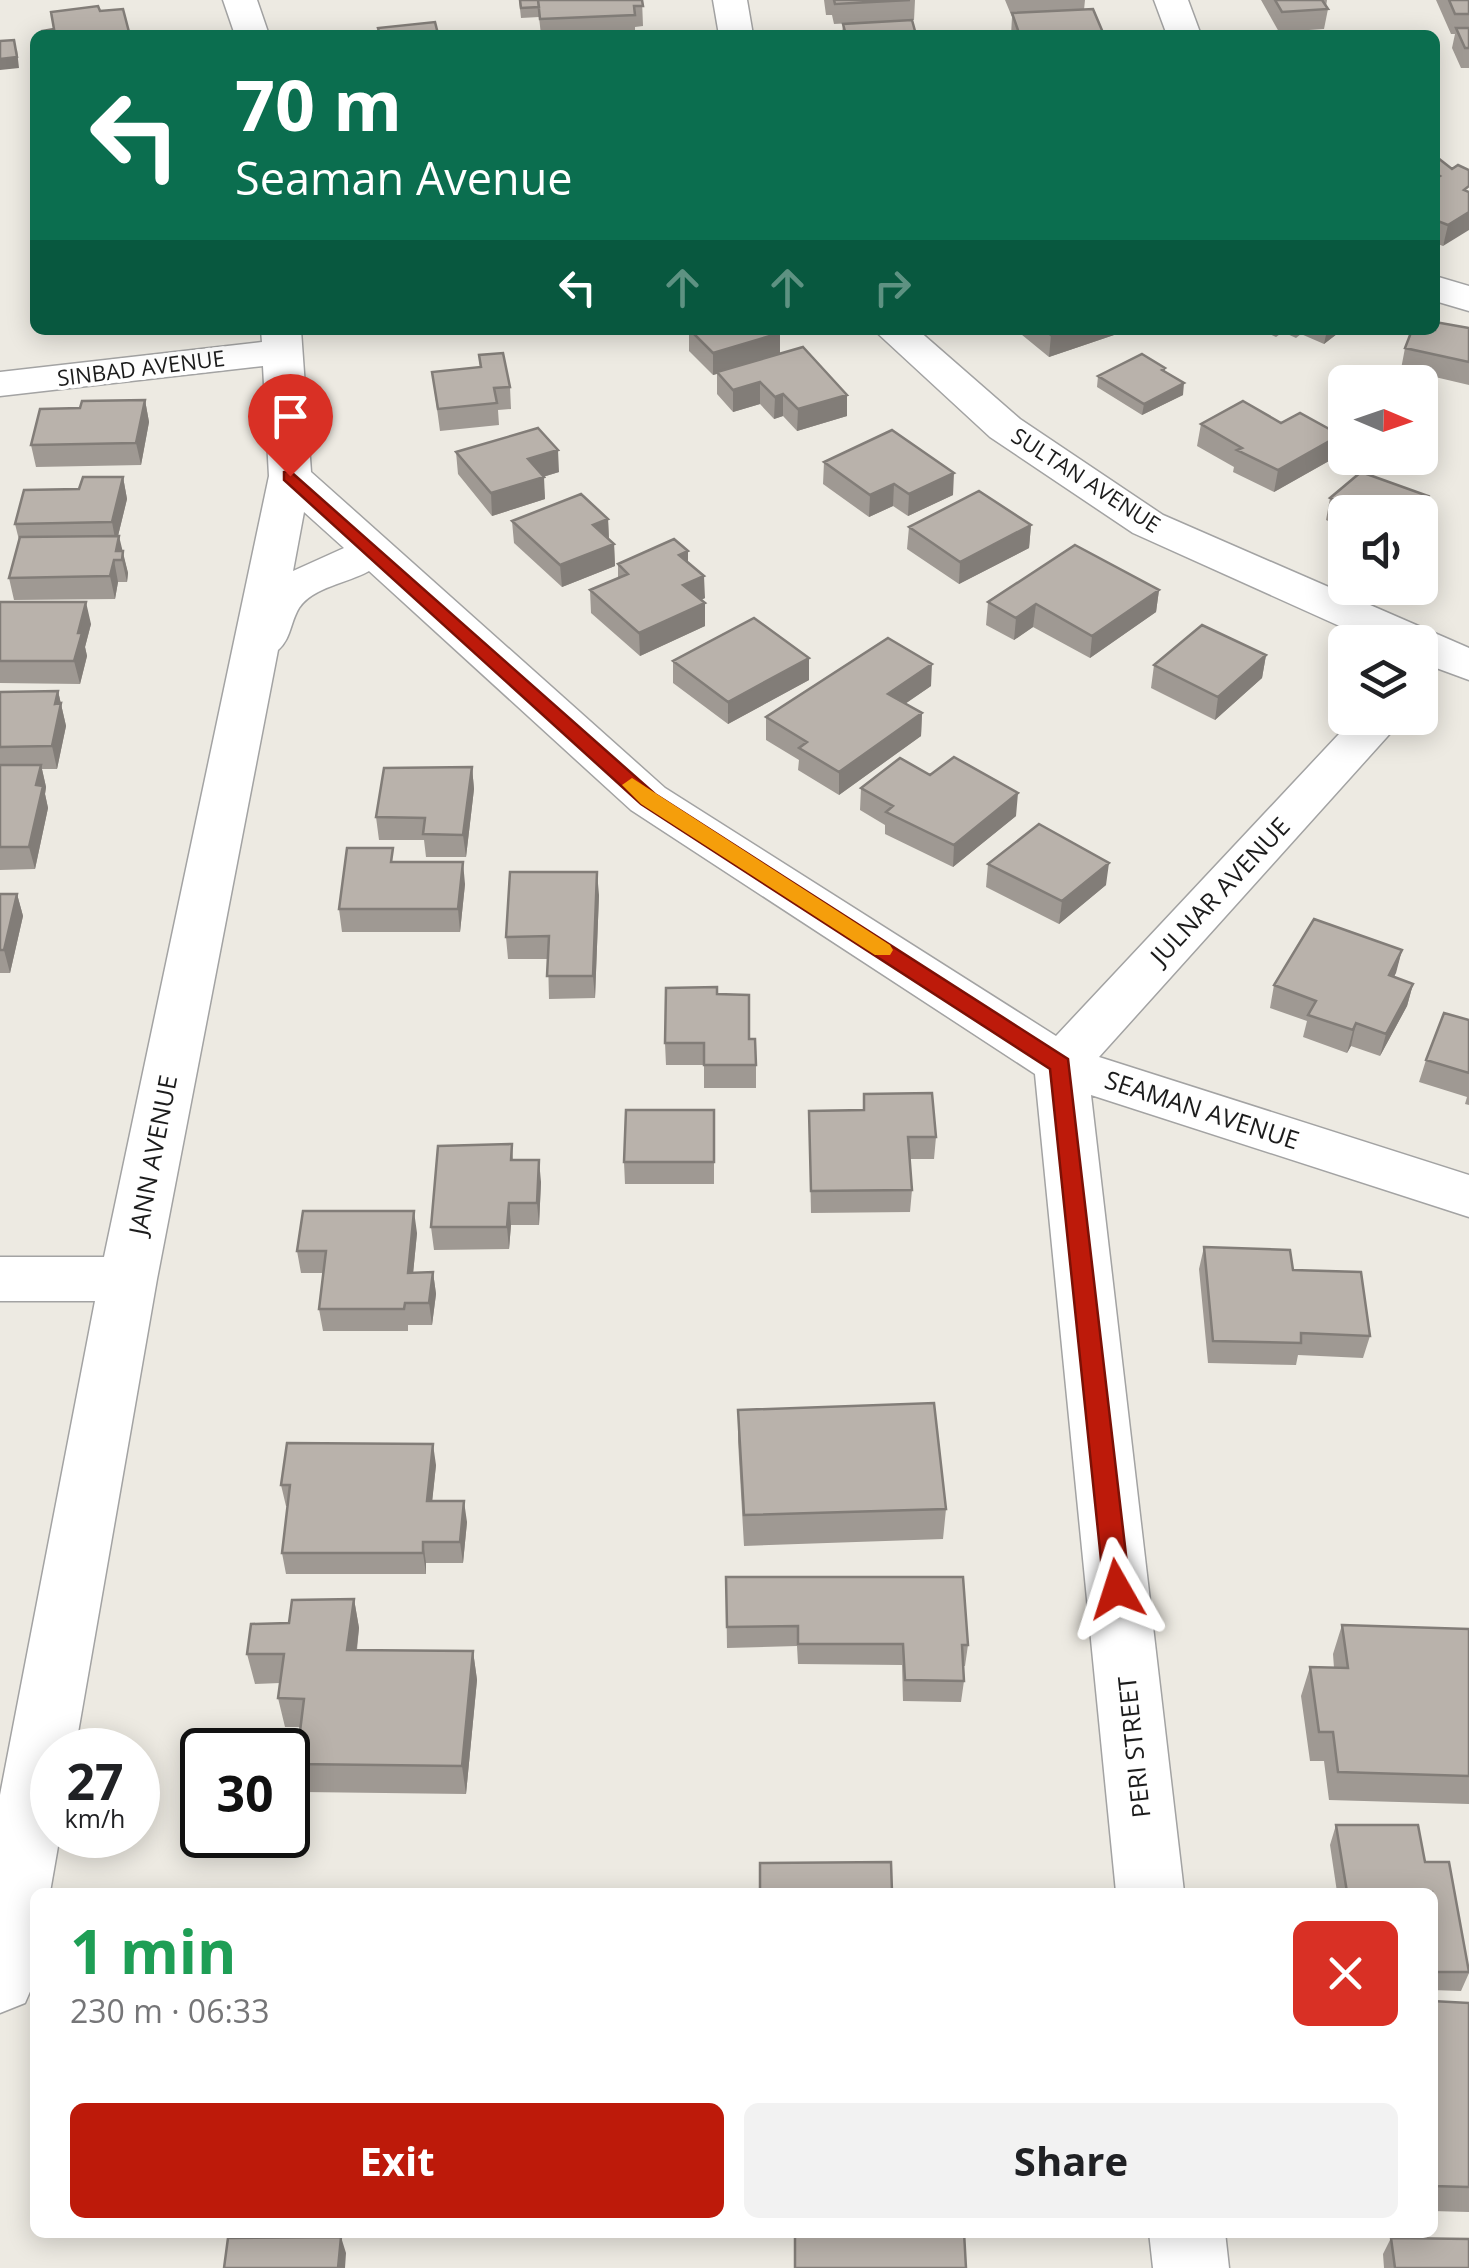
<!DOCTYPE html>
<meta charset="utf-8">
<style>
:root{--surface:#fff;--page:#f2f2f2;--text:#202124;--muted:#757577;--accent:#bd1a0a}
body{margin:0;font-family:"Open Sans",sans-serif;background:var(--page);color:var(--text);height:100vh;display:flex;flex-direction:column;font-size:38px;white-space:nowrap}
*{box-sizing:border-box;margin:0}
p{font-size:32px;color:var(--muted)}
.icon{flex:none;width:55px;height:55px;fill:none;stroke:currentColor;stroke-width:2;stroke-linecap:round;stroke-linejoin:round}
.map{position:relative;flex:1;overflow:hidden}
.details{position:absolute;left:30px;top:1888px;width:1408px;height:350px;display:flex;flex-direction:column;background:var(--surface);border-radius:15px;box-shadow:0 5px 25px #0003}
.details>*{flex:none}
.banner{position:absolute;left:30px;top:30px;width:1410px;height:305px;border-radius:15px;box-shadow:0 5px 25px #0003;background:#0b6e4f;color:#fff;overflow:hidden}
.needle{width:65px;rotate:92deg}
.buttons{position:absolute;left:1328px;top:365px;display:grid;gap:20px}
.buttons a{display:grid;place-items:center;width:110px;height:110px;border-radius:15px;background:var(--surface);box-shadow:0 5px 25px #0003;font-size:50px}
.speed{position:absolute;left:30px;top:1728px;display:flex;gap:20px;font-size:50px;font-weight:700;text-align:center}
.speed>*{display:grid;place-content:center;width:130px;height:130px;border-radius:50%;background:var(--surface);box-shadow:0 5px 25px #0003;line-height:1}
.speed small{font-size:25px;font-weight:400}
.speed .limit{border:5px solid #111;border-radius:15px;background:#fff;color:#111}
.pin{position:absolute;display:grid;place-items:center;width:85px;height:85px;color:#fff;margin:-102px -42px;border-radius:50% 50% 50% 0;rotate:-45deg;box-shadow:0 0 10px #0007}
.pin .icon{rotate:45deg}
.me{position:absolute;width:110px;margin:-55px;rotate:354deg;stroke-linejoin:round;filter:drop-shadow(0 0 8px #0008)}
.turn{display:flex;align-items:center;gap:35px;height:210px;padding:0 40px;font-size:45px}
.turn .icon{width:130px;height:130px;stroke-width:2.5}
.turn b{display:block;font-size:70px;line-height:85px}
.lanes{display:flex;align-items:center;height:95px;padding:0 40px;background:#0003;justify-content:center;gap:50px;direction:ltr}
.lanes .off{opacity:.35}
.round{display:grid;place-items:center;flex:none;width:105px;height:105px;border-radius:15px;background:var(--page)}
.overview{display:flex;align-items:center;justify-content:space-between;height:170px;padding:0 40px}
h1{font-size:60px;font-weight:700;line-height:75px;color:#1e9e55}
.primary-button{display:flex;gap:20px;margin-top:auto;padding:20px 40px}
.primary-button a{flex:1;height:115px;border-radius:15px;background:var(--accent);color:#fff;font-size:40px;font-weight:700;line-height:115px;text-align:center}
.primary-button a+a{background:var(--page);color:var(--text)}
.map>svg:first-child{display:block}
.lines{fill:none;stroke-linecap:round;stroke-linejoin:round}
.minor-casing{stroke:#a3a3a3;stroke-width:3}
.minor{fill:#fff;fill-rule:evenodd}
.wall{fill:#9f9993}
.shaded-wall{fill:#827d78}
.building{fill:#b9b2ab;stroke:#827d78;stroke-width:2.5}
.route{fill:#bd1a0a;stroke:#7b1106;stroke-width:2.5}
.slow{fill:#f59e0b}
.labels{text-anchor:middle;stroke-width:8;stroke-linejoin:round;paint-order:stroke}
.far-street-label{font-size:22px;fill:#1c1c1c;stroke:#fff}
.street-label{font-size:25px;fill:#1c1c1c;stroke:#fff}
</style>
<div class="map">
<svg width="1469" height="2268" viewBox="0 0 1469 2268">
<rect width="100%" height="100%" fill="#edeae2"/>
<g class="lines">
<!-- minor casing -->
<g class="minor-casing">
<path id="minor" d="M223,0H257L269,35H235Z
M713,0H747L753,35H719Z
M1154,0H1188L1201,35H1167Z
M1435,276L1469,286V311L1435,301Z
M261,330H301L311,472L665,788L1056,1036L1354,718H1404L1099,1057L1469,1175V1217L1091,1095L1184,1892H1116L1035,1074L631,810L369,571C348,583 313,587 299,608C290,623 291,639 278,650L157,1279L75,1750H52V1835H60L50,1892H35V1980L25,2003L0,2013V1795L95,1301H0V1257H104L269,476L263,366L0,396V372L262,342ZM304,512L344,548L293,571Z
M874,330H918L1020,419L1163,515L1469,648V680L1420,662V642H1375L1133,533L990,437Z
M1149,2232H1225L1229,2268H1153Z"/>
</g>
<!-- minor -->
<use href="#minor" class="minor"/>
</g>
<!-- wall -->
<path class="wall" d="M519,0H642L643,26L635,27V35H541L539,17L521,18Z
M824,0H915L914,20L834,24L832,15H826Z
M1005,0H1085L1084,10L1104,35H1011L1012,17Z
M1261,0H1327L1326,7L1328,9L1324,29L1279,32Z
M1436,0H1469V68H1461L1452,48L1455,34H1451Z
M843,24L915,31V35H842Z
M1435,159L1452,169L1469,170L1443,246L1435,243Z
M1469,328V385L1401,369L1405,348Z
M686,330H778L780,354L847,395V416L797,431L783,416L774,419L760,404L733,412L717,394V374L713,375L689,351V333Z
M1016,330H1114V335L1049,357Z
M1261,330H1342L1324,344L1301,334L1296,338L1283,332L1276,337Z
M479,355L510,387L511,409L498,410L499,425L440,431L432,372L480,367Z
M1165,368V372L1183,395L1142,415L1097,387L1098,376Z
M145,400L149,422L141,465L36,467L31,445Z
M1281,423L1336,457L1274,492L1233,472L1234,467L1197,446L1201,424Z
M456,452L559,472L543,477L545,499L492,516L458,474Z
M824,462L953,495L908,516L893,506L869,517L823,484Z
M123,477L127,499L118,536L128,573L127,582H118L115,599L14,600L9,578L19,540L15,524L79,489Z
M1428,496L1423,519L1420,521V512H1345V529L1326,520L1330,498Z
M608,519L609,539L614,544L615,566L562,587L514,543L512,521Z
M1031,525L1029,548L959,584L907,549L909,527Z
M688,562L705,598L701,600L705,603V626L640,656L591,613L590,590L618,578V564Z
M1159,590L1156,612L1090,658L1033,627L1014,640L986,625L988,602Z
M0,602L91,624L85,647L87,656L80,684L0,683Z
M1266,655L1262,678L1215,720L1151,688L1154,665Z
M673,661L809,680L728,724L673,683Z
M931,686L905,704L922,713L921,736L839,795L798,770L799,760L766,740V717Z
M58,691L66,726L57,769H42L46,787L45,794L48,808L35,869L0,870V692Z
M472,767L474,789L466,857H426L424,840H379L376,817Z
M930,775L1016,816L953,867L885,834V825L860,810L861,788Z
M988,864L1106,885L1059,924L986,887Z
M465,884L460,932H342L339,909Z
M0,894H17L23,916L10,973H0Z
M599,895L595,998L549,999L548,959H508L506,937Z
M1402,950L1394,977L1413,984L1407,1006L1380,1056L1351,1046L1347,1053L1303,1037L1307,1021L1270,1008L1274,985Z
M717,994L749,1039L756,1065V1088H704V1065H666L665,1043Z
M1469,1020V1105L1465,1104L1467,1097L1419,1082L1426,1060Z
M864,1094L936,1137L934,1159H910L912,1190L910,1212L811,1213L809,1111L863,1110Z
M714,1110V1184H625L624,1162Z
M512,1144L513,1160L541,1182L539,1225H511L509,1249L434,1250L431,1227Z
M417,1233L413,1273L433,1272L436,1294L432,1325H408V1331H323L319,1309L323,1273H301L297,1251Z
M1204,1247L1293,1270L1370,1336L1363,1358L1298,1355L1296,1365L1208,1363L1199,1269Z
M738,1410L946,1509L943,1539L744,1546L738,1441Z
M436,1465L432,1501L467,1522L463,1563H426V1574H286L282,1553L288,1506H286L281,1485Z
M726,1577L968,1645L965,1666H963L964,1681L961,1702L903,1701L902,1665L798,1664L797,1646L727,1648Z
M354,1599L359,1628L357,1650L473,1651L477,1680L466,1794L303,1792L296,1764L300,1727H285L278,1698L280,1683L255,1684L247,1654Z
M1342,1625L1469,1629V1804L1329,1800L1324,1761H1310L1301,1696L1310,1667L1334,1668L1333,1654Z
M1336,1825L1425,1862L1469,1969V1973L1461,1991L1432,1990V1892H1337L1330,1845Z
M1432,2001L1469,2003V2212L1432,2211Z
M1391,2238L1469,2268H1384L1383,2254Z"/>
<!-- shaded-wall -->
<path class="shaded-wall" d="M17,50L19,68L0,70V59Z
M1469,212V230L1443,246L1448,225Z
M1067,330H1114V335L1049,357L1051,335Z
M1327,330H1342L1324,344Z
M780,333V354L713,375V353Z
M760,382V404L733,412V390Z
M1184,383L1183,395L1142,415L1144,404Z
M783,394V416L774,419L775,397Z
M847,395V416L797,431L798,409Z
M145,400L149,422L141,465L136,443Z
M1340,435L1336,457L1274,492L1278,470Z
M558,450L559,472L529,481L528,459Z
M954,473L953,495L908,516L909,494Z
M123,477L127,499L116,544L112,522Z
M544,477L545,499L492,516L491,493Z
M894,484L893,506L869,517L870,495Z
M1428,496L1423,519L1420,521V512H1409Z
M608,519L609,541L593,525Z
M1031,525L1029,548L959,584L960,562Z
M119,536L128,573L127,582L122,560L116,551Z
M614,544L615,566L562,587L560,565Z
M688,551V573L679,555Z
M114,560L118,582L115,599L110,576Z
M704,576L705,598L683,608V585Z
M1159,590L1156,612L1090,658L1092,636Z
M86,602L91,624L85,647L87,656L80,684L74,661L78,633Z
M705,603V626L640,656L639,633Z
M1036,604L1033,627L1014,640L1016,618Z
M1266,655L1262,678L1215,720L1218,697Z
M809,658V680L728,724V702Z
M932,664L931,686L887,716L888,694Z
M58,691L66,726L57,769L52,746L55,704Z
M922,713L921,736L839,795V772Z
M41,765L46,787L45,794L48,808L35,869L29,847L36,785Z
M472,767L474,789L466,857L463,835Z
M1018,793L1016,816L953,867L954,845Z
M463,862L465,884L460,932L458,909Z
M1109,863L1106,885L1059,924L1062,901Z
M597,872L599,895L595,998L593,976Z
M17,894L23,916L10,973L4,950Z
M1402,950L1396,973L1383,998L1389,975Z
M1413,984L1407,1006L1380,1056L1386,1034Z
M1356,1023L1351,1046L1347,1053L1353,1030Z
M539,1160L541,1182L539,1225L537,1203Z
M509,1203L511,1225L509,1249L507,1227Z
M414,1211L417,1233L411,1295L408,1273Z
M433,1272L436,1294L432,1325L429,1303Z
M433,1444L436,1465L430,1522L427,1501Z
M464,1501L467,1522L463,1563L460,1542Z
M423,1542L426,1563V1574L423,1553Z
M354,1599L359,1628L353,1679L347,1650Z
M473,1651L477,1680L466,1794L462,1766Z
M341,2237L346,2253L345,2268H338Z"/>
<!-- building -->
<path class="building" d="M520,0H538L539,7L521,8Z
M538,0H642L643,6H634L635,15L540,19Z
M834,0H910L835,4Z
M1275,0H1322L1328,9L1282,12Z
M1449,0H1469V14H1455Z
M98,6L100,11L123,9L129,32L107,35H42V31L54,29L51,12Z
M1093,9L1104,35H1034L1033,32L1019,33L1012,13Z
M912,20L915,31L898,32L899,35H846L843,24Z
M435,22L438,34L432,35H380L378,28Z
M1456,28H1469V48H1465Z
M14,40L17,57L0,59V41Z
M1438,158L1452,169L1458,165L1469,170V186L1464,190L1469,192V212L1448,225L1435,220V179L1440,176L1435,173V159Z
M1435,322L1469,328V362L1405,348L1412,330H1435Z
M690,330H778L780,333L713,353Z
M1045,330H1067L1051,335Z
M803,347L847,395L798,409L783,394L775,397L760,382L733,390L717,372Z
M503,353L510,387L494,388L497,403L438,409L432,372L481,367L479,355Z
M1142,354L1165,368L1162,370L1184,383L1144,404L1098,376Z
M145,400L136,443L31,445L40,409L80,408L82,401Z
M1243,401L1281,423L1300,413L1340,435L1278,470L1237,450L1242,448L1201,424Z
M538,428L558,450L528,459L544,477L491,493L456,452Z
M892,430L954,473L909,494L894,484L870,495L824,462Z
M1361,472L1428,496L1409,512H1362L1330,498Z
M83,477H123L112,522L15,524L24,490L79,489Z
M979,491L1031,525L960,562L909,527Z
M581,494L608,519L593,525L614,544L560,565L512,521Z
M119,536L116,551H123L122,560H114L110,576L9,578L20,537Z
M674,539L688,551L679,555L704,576L683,585L705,603L639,633L590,590L628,574L618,564Z
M1075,545L1159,590L1092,636L1036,604L1016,618L988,602Z
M0,602H86L78,633H82L74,661H0Z
M754,618L809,658L728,702L673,661Z
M1202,625L1266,655L1218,697L1154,665Z
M888,638L932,664L888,694L922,713L839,772L799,748L807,742L766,717Z
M58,691L55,704L61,703L52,746L0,747V692Z
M954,757L1018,793L954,845L886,812L893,806L861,788L900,758L930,775Z
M0,765H41L36,785L43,786L29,847H0Z
M472,767L463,835L423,834L425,818L376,817L384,768Z
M1039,824L1109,863L1062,901L988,864Z
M347,848H393L391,862H463L458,909H339Z
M510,872H597L593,976H547L549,936L506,937Z
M0,894H17L4,950H0Z
M1314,919L1402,950L1389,975L1413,984L1386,1034L1356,1023L1353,1030L1308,1015L1316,1001L1274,985Z
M717,987V994L749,995V1039H755L756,1065H704V1043H665L666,988Z
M1444,1013L1469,1020V1073L1426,1060Z
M932,1093L936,1137H908L912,1190L811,1191L809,1111L864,1110V1094Z
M626,1110H714V1162H624Z
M512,1144L511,1160H539L537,1203H509L507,1227H431L438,1146Z
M303,1211H414L408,1273L433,1272L429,1303H405L404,1309H319L326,1251H297Z
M1204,1247L1290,1250L1293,1270L1361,1272L1370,1336L1301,1333V1343L1213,1341Z
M934,1403L946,1509L744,1515L738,1410Z
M287,1443L433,1444L427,1501H464L460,1542H423V1553H282L290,1485H281Z
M726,1577H963L968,1645H962L964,1681L905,1680L903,1644H798V1626L727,1627Z
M354,1599L347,1650L473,1651L462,1766L296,1764L304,1699L278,1698L284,1654H247L251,1624L289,1623L292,1600Z
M1342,1625L1469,1629V1776L1338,1772L1333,1732H1319L1310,1667L1348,1668Z
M1336,1825H1418L1425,1862H1449L1469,1972H1432V1892H1347Z
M891,1862L892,1892H760V1863Z
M1432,2001L1469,2003V2187L1432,2186Z
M795,2232H964L966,2268H795Z
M341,2237L338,2268H224L228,2238Z
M1391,2238L1469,2239V2268H1395Z"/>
<!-- route -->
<path class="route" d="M290,471L655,794L1068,1059L1130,1589L1127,1597L1117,1600L1108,1597L1104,1589L1050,1069L641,804L284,480V472Z"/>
<!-- slow -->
<path class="slow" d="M632,778L890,945L893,950L890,955H875L641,804L622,785Z"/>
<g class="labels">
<!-- far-street labels -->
<g class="far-street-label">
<text transform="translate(141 368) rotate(-7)" y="8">SINBAD AVENUE</text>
<text transform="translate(1086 480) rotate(33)" y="8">SULTAN AVENUE</text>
</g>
<!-- street labels -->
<g class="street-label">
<text transform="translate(1220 891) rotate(-47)" y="9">JULNAR AVENUE</text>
<text transform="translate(1202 1110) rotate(18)" y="9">SEAMAN AVENUE</text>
<text transform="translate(153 1155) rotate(-79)" y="9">JANN AVENUE</text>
<text transform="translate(1134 1747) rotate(-96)" y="9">PERI STREET</text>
</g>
</g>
</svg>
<div class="buttons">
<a><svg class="needle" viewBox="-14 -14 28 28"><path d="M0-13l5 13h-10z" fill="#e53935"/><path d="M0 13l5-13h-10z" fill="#757577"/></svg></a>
<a><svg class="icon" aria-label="sound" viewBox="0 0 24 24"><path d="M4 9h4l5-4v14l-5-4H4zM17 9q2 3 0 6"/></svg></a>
<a><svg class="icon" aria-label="layers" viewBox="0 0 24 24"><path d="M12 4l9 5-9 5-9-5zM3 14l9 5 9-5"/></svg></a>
</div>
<div class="speed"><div>27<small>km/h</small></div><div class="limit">30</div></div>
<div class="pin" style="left:290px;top:476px;background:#d93025"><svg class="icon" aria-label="arrive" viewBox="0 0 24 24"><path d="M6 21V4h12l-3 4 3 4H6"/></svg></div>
<svg class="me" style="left:1117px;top:1589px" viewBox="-20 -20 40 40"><path d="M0-17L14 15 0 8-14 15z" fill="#bd1a0a" stroke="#fff" stroke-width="4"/></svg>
<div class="banner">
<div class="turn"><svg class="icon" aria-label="left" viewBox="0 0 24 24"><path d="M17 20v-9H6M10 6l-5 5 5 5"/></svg><div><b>70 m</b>Seaman Avenue</div></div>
<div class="lanes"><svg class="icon" aria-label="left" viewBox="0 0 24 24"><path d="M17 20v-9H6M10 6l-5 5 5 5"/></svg><svg class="icon off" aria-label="ahead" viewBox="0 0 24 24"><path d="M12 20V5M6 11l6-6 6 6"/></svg><svg class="icon off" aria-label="ahead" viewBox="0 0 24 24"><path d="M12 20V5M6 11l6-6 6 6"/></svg><svg class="icon off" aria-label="right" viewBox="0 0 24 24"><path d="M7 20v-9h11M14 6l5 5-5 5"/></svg></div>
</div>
<section class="details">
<div class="overview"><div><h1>1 min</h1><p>230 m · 06:33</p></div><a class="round" style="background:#d93025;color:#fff"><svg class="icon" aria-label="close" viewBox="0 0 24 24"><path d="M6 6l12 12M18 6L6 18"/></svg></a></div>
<div class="primary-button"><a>Exit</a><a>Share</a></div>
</section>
</div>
